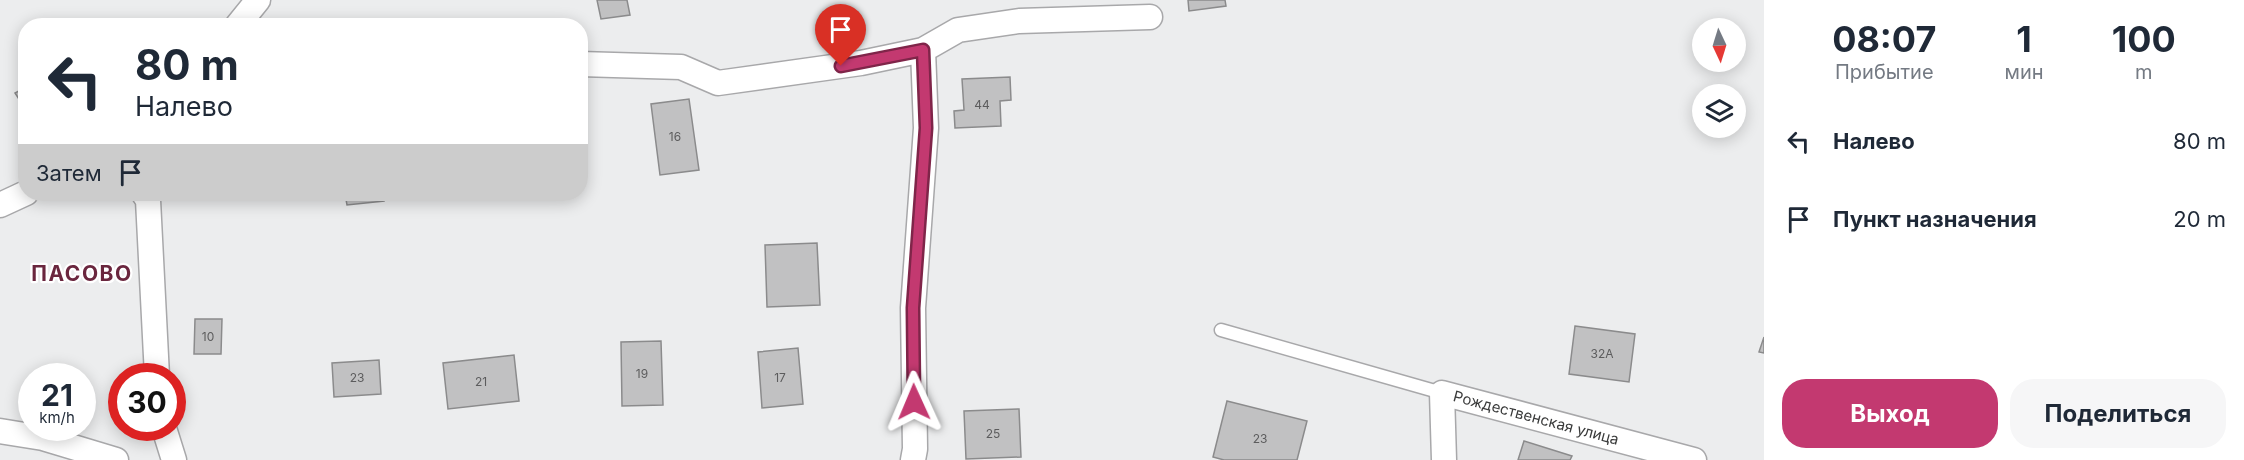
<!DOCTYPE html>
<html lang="ru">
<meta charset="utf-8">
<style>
:root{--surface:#fff;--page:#f6f6f7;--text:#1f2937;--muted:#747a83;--accent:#c33970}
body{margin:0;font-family:Inter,sans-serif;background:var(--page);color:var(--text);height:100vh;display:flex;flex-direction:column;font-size:22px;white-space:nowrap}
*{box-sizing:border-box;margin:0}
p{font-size:20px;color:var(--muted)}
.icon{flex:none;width:33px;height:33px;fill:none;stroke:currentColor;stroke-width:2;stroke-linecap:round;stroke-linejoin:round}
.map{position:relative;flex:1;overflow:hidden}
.details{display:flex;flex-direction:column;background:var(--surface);width:480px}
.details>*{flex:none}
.top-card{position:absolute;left:18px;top:18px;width:570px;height:183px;border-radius:24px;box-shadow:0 3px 15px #0003;background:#fff;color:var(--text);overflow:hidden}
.needle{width:39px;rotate:176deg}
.controls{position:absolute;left:1692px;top:18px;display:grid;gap:12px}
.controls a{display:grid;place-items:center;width:54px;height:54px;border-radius:50%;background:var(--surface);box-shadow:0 3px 15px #0003;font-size:30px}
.speed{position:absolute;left:18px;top:363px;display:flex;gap:12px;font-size:30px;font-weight:700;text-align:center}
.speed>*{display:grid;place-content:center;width:78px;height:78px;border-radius:50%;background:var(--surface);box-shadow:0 3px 15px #0003;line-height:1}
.speed small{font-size:15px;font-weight:400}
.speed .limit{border:9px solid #d22;background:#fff;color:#111}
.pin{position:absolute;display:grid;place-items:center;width:51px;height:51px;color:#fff;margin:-62px -26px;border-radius:50% 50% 50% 0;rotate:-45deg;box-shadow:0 0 6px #0007}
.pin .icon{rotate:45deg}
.me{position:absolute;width:66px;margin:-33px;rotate:359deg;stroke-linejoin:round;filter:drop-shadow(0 0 4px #0008)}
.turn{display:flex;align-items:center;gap:21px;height:126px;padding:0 18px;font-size:27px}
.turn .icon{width:78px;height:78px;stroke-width:2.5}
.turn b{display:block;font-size:42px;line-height:51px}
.then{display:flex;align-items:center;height:57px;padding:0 18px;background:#0003;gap:12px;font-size:22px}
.eta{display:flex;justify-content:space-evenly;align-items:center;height:102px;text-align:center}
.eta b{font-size:36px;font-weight:700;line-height:42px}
.action{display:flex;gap:12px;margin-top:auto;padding:12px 18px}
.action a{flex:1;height:69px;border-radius:24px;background:var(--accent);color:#fff;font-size:24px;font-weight:700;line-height:69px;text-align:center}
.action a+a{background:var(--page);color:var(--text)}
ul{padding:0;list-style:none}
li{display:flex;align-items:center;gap:18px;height:78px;padding:0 18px}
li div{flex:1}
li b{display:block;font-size:22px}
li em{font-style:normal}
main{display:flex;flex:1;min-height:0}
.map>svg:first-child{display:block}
.building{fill:#c1c1c2;stroke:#8b8b8c;stroke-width:1.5}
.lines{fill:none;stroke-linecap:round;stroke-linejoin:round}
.lane-casing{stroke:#a8a8aa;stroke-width:15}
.street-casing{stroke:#a8a8aa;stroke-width:27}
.lane{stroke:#fff;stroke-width:12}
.street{stroke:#fff;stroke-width:24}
.route-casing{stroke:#7f2549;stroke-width:15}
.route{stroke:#c33970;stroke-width:10}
.labels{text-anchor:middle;stroke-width:4.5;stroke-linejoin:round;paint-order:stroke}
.number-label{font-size:12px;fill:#5c5c5d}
.street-label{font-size:15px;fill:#3a3b3b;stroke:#fff}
.district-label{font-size:21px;font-weight:bold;letter-spacing:1.5px;fill:#6a263e;stroke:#fff}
</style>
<main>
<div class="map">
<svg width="1764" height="460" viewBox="0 0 1764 460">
<rect width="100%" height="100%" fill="#ecedee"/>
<!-- building -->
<path class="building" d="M597,0H627L630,15L601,19Z
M1188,0H1225L1226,6L1189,11Z
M1010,77L1011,100L1000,101L1001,126L955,128L954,111L964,110L962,79Z
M26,87V110L15,93Z
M689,99L699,170L660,175L651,104Z
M345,194H383L384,201L347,205Z
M817,243L820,305L767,307L765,245Z
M195,319H222L221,354H194Z
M1575,326L1635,334L1629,382L1569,374Z
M1764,337V353L1759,352Z
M661,341L663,405L622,406L621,342Z
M798,348L803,404L762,408L758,352Z
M514,355L519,401L448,409L443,363Z
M379,360L381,394L334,397L332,363Z
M1227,401L1307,421L1297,460H1224L1213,457Z
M1019,409L1021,457L966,459L964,411Z
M1524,441L1572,456L1570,460H1518Z"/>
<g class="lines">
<!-- lane casing -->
<g class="lane-casing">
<path id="lane" d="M1221,330L1442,393"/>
</g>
<!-- street casing -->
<g class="street-casing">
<path id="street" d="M237,26L258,0
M580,64L681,67L718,83L861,63L923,50
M144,194L148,200L157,376
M0,205L26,193
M164,428L174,460
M0,431L43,438L116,460
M913,460L915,449L913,308L926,128L923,50L958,30L1019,21L1150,17
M1444,460L1442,393L1694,460"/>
</g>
<!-- lane -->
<use href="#lane" class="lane"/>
<!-- street -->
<use href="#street" class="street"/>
</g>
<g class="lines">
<!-- route casing -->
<g class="route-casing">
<path id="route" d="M841,66L923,50L926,128L913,308L914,402"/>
</g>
<!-- route -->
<use href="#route" class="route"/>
</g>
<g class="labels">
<!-- number labels -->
<g class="number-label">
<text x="982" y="109">44</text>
<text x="675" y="141">16</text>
<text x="208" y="341">10</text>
<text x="1602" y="358">32А</text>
<text x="642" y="378">19</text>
<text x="357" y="382">23</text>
<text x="780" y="382">17</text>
<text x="481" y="386">21</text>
<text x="993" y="438">25</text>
<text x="1260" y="443">23</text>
</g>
<!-- street labels -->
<g class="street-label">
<text transform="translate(1536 418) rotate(15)" y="5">Рождественская улица</text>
</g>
<!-- district labels -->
<g class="district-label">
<text x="82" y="281">ПАСОВО</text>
</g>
</g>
</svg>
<div class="controls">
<a><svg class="needle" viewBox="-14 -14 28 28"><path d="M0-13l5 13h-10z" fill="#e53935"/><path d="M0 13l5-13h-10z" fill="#747a83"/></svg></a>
<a><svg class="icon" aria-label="layers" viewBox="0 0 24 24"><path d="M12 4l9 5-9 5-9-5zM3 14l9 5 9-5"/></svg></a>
</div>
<div class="speed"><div>21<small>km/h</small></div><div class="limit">30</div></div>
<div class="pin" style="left:841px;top:66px;background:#d93025"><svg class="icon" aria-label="arrive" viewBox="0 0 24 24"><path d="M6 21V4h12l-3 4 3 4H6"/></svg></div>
<svg class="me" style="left:914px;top:402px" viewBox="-20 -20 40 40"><path d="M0-17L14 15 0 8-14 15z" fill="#c33970" stroke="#fff" stroke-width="4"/></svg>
<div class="top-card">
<div class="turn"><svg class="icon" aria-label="left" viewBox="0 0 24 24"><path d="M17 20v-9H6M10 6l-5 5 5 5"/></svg><div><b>80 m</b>Налево</div></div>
<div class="then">Затем<svg class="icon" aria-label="arrive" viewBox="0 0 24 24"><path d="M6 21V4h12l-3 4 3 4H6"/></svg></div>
</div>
</div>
<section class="details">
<div class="eta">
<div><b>08:07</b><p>Прибытие</p></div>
<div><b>1</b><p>мин</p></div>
<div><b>100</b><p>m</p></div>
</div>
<ul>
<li><svg class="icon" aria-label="left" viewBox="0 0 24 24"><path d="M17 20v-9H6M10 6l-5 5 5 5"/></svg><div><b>Налево</b></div><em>80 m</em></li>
<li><svg class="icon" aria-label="arrive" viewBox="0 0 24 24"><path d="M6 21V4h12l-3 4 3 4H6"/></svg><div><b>Пункт назначения</b></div><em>20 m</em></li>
</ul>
<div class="action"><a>Выход</a><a>Поделиться</a></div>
</section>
</main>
